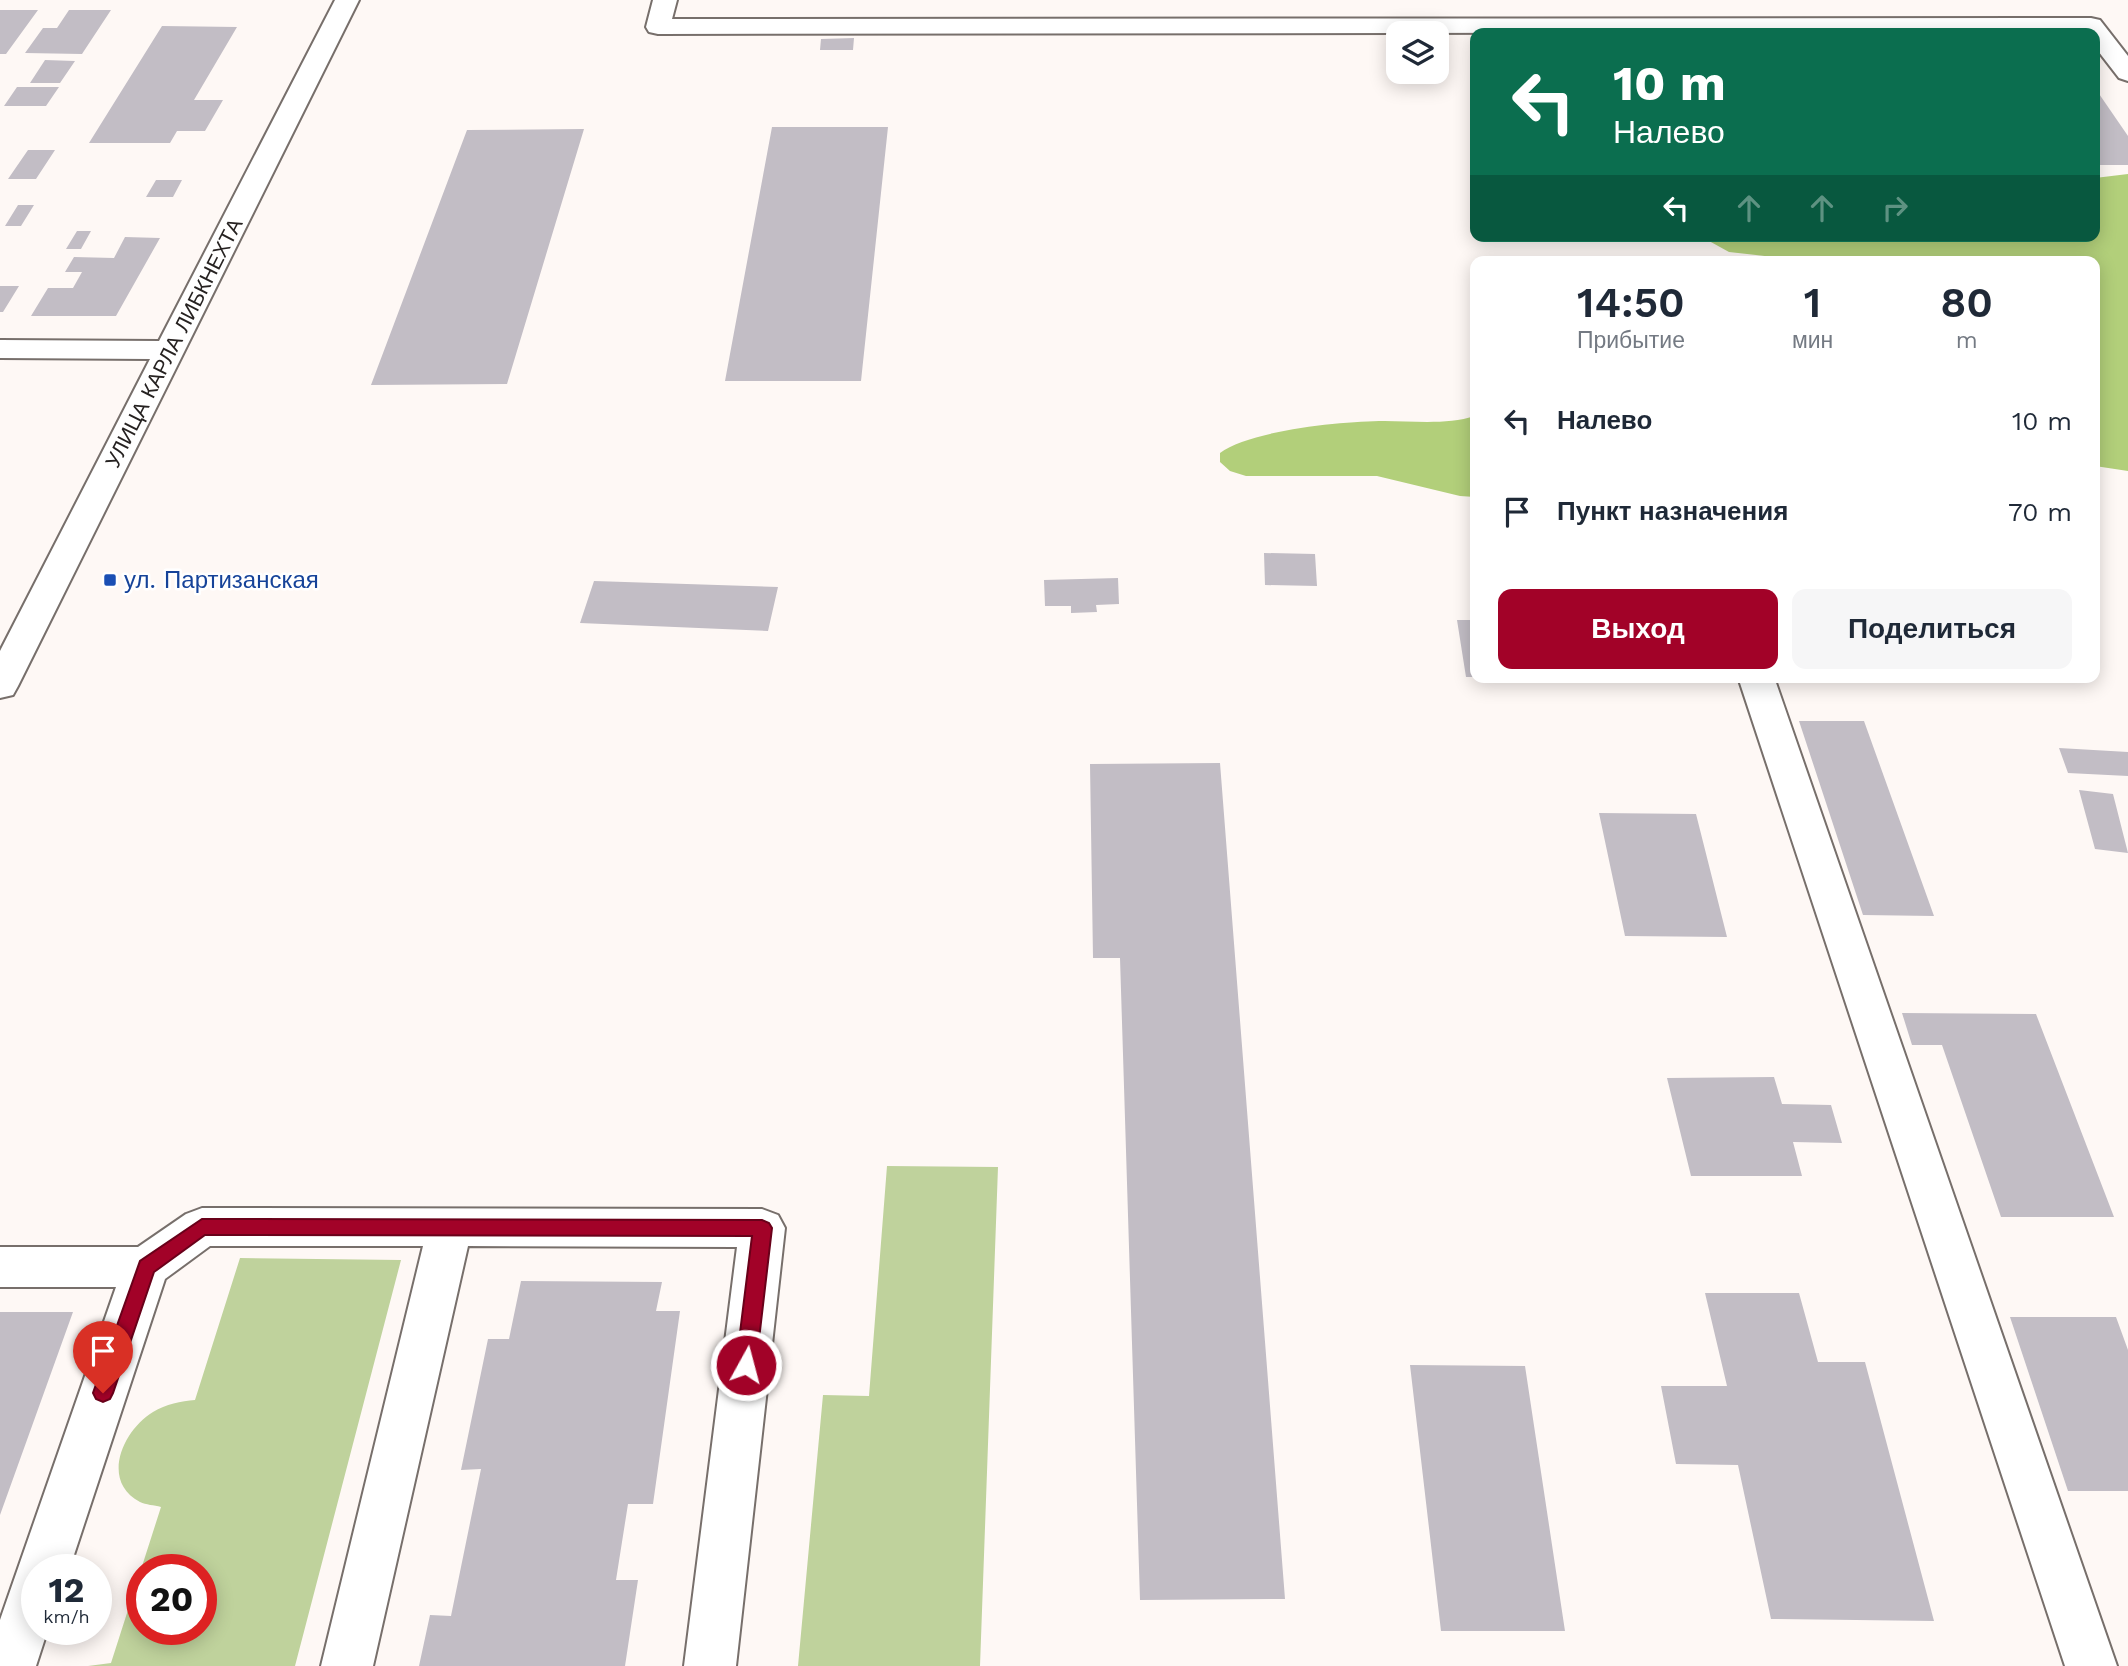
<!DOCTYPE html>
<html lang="ru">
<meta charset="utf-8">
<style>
:root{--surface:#fff;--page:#f6f6f7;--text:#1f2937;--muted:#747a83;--accent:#a20228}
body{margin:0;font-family:"Work Sans",sans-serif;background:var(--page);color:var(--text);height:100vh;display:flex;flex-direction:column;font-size:26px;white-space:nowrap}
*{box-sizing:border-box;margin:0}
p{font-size:23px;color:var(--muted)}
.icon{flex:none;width:38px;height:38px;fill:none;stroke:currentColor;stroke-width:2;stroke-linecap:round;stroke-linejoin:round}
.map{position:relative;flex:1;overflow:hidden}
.drawer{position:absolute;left:1470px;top:256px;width:630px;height:427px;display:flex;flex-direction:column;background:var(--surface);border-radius:14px;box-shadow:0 4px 18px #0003}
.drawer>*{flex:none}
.guide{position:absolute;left:1470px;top:28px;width:630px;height:214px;border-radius:14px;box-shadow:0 4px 18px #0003;background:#0b6e4f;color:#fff;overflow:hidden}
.controls{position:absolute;left:1386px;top:21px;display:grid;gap:14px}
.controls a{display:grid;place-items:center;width:63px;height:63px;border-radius:14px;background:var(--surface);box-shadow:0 4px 18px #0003;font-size:35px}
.speed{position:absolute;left:21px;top:1554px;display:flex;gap:14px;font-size:35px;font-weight:700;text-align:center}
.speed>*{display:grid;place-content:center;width:91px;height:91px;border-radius:50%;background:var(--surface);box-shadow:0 4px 18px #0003;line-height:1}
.speed small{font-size:18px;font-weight:400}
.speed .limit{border:10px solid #d22;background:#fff;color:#111}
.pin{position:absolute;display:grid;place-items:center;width:60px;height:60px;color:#fff;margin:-72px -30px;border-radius:50% 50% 50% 0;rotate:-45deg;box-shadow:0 0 7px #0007}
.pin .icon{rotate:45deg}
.me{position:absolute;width:77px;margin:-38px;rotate:7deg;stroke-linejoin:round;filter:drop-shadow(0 0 5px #0008)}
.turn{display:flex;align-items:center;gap:24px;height:147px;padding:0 28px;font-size:32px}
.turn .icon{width:91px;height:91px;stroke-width:2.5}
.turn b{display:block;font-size:49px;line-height:60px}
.lanes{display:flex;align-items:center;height:66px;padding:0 28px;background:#0003;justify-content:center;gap:35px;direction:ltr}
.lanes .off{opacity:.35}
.eta{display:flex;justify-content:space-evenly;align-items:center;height:119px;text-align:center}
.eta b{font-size:42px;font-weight:600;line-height:49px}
.button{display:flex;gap:14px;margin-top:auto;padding:14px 28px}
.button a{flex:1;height:80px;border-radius:14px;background:var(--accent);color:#fff;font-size:28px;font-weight:600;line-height:80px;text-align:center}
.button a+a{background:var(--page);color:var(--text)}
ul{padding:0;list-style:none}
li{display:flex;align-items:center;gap:21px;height:91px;padding:0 28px}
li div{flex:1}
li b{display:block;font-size:26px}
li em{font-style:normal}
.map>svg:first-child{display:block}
.green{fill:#bfd29c;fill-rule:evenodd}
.forest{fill:#b2cf7a}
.building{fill:#c2bdc5}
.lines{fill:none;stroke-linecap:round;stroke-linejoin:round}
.minor-casing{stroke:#776f6b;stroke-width:4}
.minor{fill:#fff;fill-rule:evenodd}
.route{fill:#a20228;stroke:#69011a;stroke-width:2}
.transit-dot{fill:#1a4fb4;stroke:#fff;stroke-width:2.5}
.labels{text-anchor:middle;stroke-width:5;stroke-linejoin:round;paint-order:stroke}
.far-street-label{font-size:21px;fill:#262221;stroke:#fff}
.transit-label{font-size:24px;fill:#164399;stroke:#fff;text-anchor:start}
</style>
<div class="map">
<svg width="2128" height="1666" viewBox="0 0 2128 1666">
<rect width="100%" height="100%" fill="#fef8f5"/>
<!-- green -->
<path class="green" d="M887,1166L998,1167L980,1666H798L823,1395L869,1396Z
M240,1258L401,1260L295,1666H88L111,1663L161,1507C154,1505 146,1505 140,1502C100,1481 123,1430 153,1412C166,1404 181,1401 195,1400ZM142,1570H201V1629H142Z"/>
<!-- forest -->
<path class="forest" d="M2128,174V471L2095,466V261H1810L1729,252L1700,236H2095V178Z
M1475,416V497L1460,496L1377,476H1246L1230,471L1220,462V453C1250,430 1345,421 1384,421C1414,421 1447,425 1475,416Z"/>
<!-- building -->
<path class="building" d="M0,10H38L6,54H0Z
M69,10H111L82,54L25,53L43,28H57Z
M162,26L237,27L194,100H223L205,131H177L170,143H89Z
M854,38L853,50H820L821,39Z
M45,60L75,61L60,83H30Z
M17,87H59L46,106H4Z
M2095,88L2128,136V165H2095Z
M772,127H888L861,381H725Z
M584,129L507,384L371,385L467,130Z
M28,150H55L36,179H8Z
M156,180H182L173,197H146Z
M18,205H34L21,226H5Z
M77,231H91L81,249H66Z
M125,237L160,238L116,316H31L48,288H73L82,272H65L74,257L114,258Z
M0,286H19L3,312H0Z
M1264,553L1315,554L1317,586L1265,585Z
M1118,578L1119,604L1096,605L1097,612L1071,613V606H1045L1044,580Z
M594,581L778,587L768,631L580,623Z
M1457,620H1475V677H1466Z
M1799,721H1864L1934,916L1863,915Z
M2059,748L2128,752V776L2068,773Z
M1220,763L1285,1599L1140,1600L1120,958H1093L1090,764Z
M2079,790L2113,794L2128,853L2095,849Z
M1599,813L1696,814L1727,937L1625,936Z
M1902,1013L2036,1014L2114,1217H2001L1942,1045H1912Z
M1774,1077L1782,1104L1831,1105L1842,1143L1793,1142L1802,1176H1691L1667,1078Z
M521,1281L662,1282L656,1311H680L653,1504H628L616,1580H638L625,1666H419L430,1615L451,1616L481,1469L461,1470L488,1339H509Z
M1705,1293H1799L1818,1362H1865L1934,1621L1771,1619L1738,1465L1676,1464L1661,1386H1727Z
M0,1312H73L0,1515Z
M2010,1317H2116L2128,1350V1491H2068Z
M1410,1365L1525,1366L1565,1631H1441Z"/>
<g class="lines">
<!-- minor casing -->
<g class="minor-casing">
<path id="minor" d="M335,0H359L18,686L13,695L0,698V651L150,359L0,358V340L159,341Z
M653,0H677L672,19L2091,18L2100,20L2128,56V81L2119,78L2095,47V33L2084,32L658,34L649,32L646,27Z
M1738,677H1774L2117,1666H2065Z
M202,1208L762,1209L778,1215L785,1228L736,1666H684L737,1247L468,1246L373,1666H321L423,1246H210L165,1279L69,1570H37V1629H48L36,1666H0V1620L116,1287H0V1247H138L186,1214Z"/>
</g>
<!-- minor -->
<use href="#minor" class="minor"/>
</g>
<!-- route -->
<path class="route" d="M202,1219L762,1220L769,1223L772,1228L756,1365L753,1371L746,1374L739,1371L736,1365L752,1236L205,1235L154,1272L113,1393L110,1399L103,1402L96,1399L93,1393L140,1261Z"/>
<!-- markers -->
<rect class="transit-dot" x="103" y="573" width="14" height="14" rx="3.5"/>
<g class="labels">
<!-- far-street labels -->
<g class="far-street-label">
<text transform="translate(174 343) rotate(-63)" y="7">УЛИЦА КАРЛА ЛИБКНЕХТА</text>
</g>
<!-- transit labels -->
<g class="transit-label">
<text x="124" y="588">ул. Партизанская</text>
</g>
</g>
</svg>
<div class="controls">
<a><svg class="icon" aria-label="layers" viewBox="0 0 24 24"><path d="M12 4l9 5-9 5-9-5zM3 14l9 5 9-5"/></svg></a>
</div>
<div class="speed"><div>12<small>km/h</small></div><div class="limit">20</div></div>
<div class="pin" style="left:103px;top:1393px;background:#d93025"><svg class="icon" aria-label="arrive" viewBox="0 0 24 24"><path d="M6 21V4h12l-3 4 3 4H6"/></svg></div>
<svg class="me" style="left:746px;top:1365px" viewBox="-20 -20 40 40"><circle r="17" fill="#a20228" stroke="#fff" stroke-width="3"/><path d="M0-11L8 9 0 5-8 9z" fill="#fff"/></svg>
<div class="guide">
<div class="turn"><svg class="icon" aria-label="left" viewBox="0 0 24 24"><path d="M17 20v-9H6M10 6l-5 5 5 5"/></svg><div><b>10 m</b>Налево</div></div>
<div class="lanes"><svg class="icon" aria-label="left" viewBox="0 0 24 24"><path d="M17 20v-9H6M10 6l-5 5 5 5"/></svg><svg class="icon off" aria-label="ahead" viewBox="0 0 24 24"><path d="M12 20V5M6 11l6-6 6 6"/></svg><svg class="icon off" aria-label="ahead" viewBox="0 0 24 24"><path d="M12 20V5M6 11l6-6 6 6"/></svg><svg class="icon off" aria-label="right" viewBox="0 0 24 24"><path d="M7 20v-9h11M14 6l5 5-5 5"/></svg></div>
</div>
<section class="drawer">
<div class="eta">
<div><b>14:50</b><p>Прибытие</p></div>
<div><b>1</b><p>мин</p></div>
<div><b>80</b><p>m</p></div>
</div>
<ul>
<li><svg class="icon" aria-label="left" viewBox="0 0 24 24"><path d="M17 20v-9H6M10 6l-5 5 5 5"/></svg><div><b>Налево</b></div><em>10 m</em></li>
<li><svg class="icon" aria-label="arrive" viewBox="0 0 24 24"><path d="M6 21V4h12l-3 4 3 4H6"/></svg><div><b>Пункт назначения</b></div><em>70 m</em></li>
</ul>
<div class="button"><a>Выход</a><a>Поделиться</a></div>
</section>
</div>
